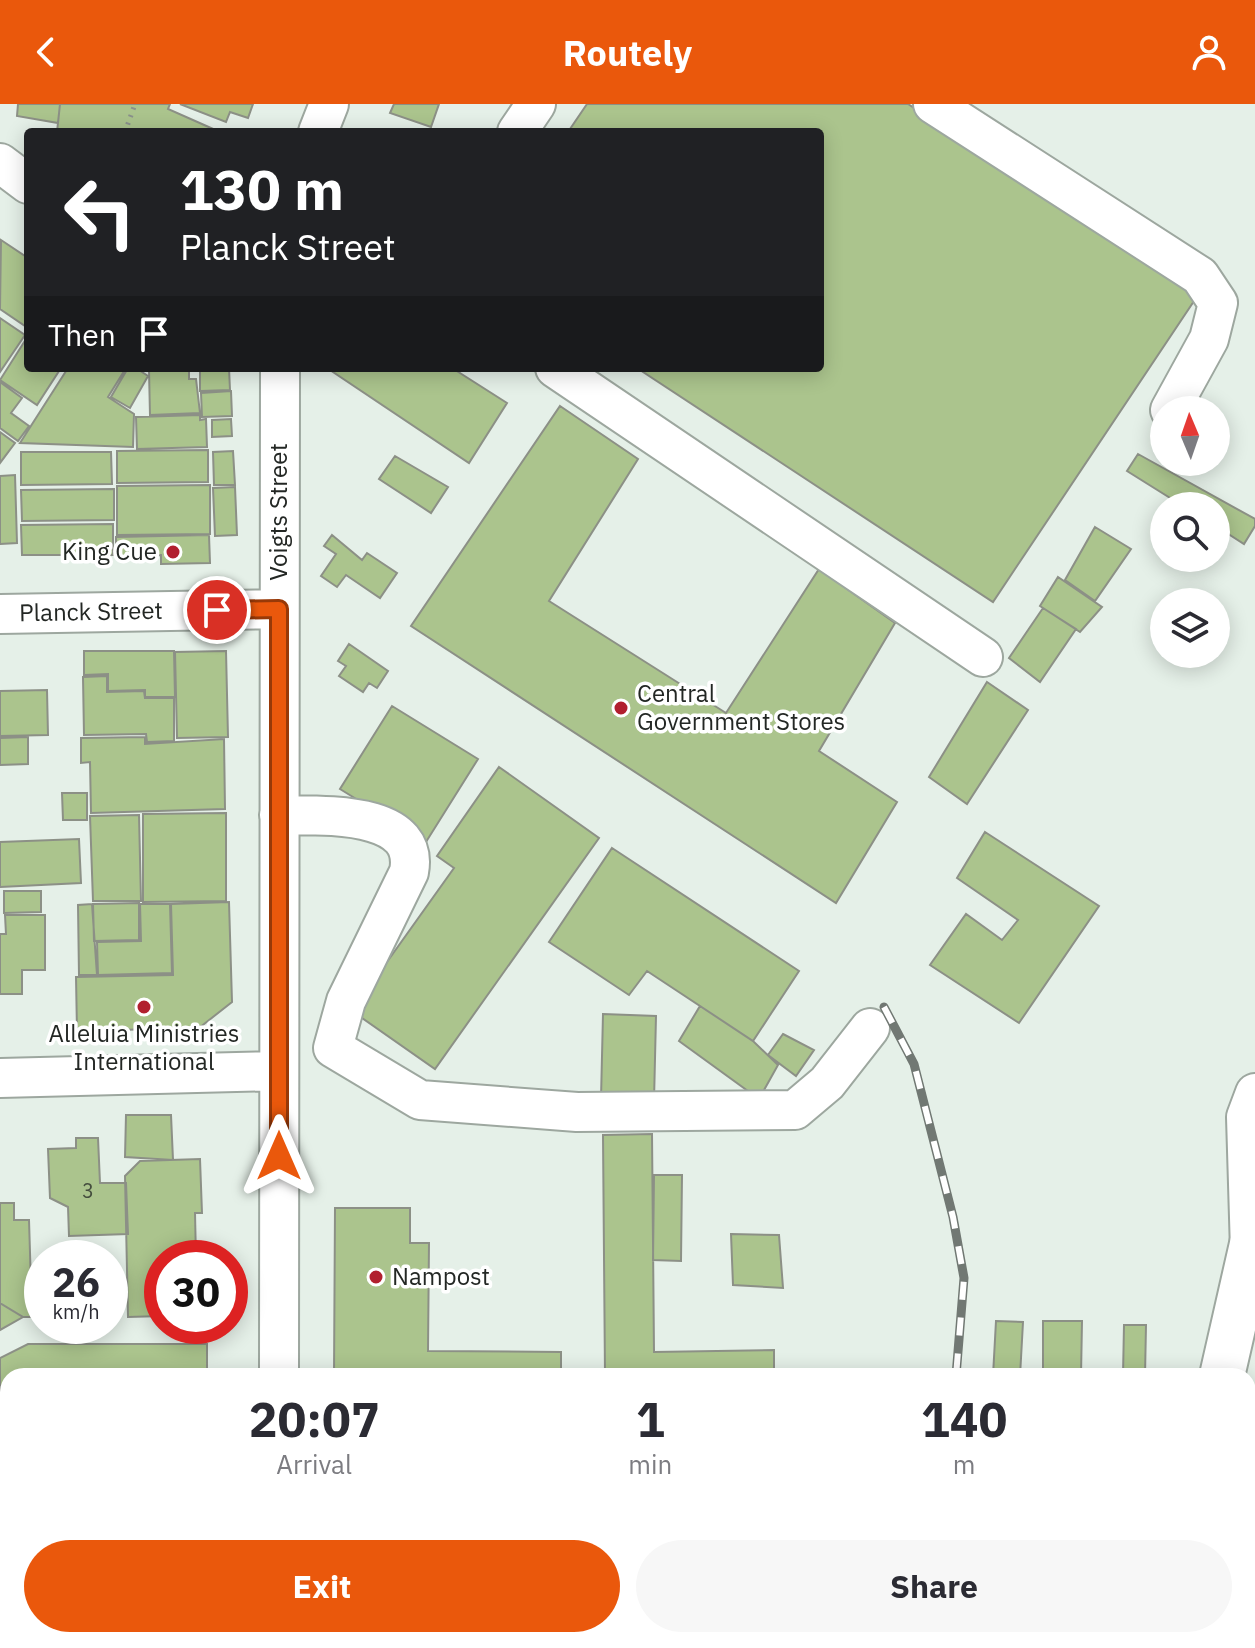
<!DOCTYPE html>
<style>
:root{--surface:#fff;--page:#f7f7f7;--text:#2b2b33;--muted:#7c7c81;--accent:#ea580c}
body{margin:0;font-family:"IBM Plex Sans",sans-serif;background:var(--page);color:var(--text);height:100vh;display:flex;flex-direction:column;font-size:30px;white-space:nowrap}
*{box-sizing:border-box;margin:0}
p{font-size:26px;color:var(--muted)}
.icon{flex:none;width:44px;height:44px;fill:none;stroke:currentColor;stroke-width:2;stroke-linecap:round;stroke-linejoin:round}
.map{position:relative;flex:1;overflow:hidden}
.side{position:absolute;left:0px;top:1264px;width:1256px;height:280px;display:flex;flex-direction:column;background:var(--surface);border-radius:24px 24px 0 0;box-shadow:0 4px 20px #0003}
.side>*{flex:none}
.banner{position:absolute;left:24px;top:24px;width:800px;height:244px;border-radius:8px;box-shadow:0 4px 20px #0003;background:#202124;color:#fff;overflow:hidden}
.needle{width:52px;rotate:358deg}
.buttons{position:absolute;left:1150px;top:292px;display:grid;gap:16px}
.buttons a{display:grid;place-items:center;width:80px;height:80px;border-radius:50%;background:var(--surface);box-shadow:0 4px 20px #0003;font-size:40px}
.speed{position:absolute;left:24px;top:1136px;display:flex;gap:16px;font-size:40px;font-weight:700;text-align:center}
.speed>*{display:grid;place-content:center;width:104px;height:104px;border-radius:50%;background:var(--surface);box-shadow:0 4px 20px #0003;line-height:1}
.speed small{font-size:20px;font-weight:400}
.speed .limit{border:12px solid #d22;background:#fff;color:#111}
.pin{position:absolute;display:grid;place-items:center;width:68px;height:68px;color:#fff;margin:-34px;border:4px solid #fff;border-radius:50%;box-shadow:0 2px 8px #0007}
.me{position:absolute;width:88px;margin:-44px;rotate:0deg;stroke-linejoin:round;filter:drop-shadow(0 0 6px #0008)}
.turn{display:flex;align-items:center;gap:28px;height:168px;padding:0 24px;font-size:36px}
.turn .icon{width:104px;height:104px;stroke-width:2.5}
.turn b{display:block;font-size:56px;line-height:68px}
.then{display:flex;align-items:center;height:76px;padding:0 24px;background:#0003;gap:16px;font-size:30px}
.eta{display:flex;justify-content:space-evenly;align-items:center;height:136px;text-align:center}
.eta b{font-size:48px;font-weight:700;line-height:56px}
.cta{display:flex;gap:16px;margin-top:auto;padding:16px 24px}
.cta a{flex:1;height:92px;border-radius:48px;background:var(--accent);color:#fff;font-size:32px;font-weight:700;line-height:92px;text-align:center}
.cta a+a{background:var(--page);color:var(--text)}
header{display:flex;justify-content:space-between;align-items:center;height:104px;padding:0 24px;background:var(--accent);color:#fff;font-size:36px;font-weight:700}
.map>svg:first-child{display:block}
.building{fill:#abc48d;stroke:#8c9086;stroke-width:2}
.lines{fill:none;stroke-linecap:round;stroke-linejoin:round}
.minor-casing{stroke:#9da79f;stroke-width:42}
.major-casing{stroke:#9da79f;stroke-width:48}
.path{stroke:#8a918c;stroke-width:5;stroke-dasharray:2 6;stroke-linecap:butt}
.minor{stroke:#fff;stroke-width:38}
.major{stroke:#fff;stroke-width:44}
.rail-casing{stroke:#717873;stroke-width:9}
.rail{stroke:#fff;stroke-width:6;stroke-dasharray:18;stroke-linecap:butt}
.route-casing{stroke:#983908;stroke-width:20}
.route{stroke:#ea580c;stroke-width:14}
.poi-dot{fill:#b11f2e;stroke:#fff;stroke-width:3}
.labels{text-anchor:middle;stroke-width:7;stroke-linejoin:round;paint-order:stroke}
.number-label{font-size:20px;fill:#454e3e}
.street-label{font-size:24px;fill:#232724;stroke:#fff}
.poi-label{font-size:24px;fill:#232724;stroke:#fff;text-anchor:start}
</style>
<header><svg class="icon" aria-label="back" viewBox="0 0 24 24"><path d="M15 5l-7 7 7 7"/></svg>Routely<svg class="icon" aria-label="person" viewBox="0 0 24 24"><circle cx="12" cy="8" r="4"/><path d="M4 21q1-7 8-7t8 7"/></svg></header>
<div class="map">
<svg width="1255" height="1544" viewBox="0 0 1255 1544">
<rect width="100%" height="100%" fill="#e5f0e8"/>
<!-- building -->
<path class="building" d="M18,0H60L58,19L17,12Z
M60,0H170L168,5L220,28H57Z
M180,0H253L248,14L230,8L226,18Z
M394,0H439L431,23L390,9Z
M587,0H908L1198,191L993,498L637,264H820V28H568Z
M1,136L28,154V224L0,205Z
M0,214L25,231L0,268Z
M28,232V264H61L37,301L0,276Z
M68,264H126L108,293L134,310L133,343L20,339Z
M128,264H136L148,272L130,304L111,293Z
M200,264H229L230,286L200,287Z
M327,264H452L507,299L469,359Z
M189,265V275H196L200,309L150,311L149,266Z
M0,278L22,294L11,309L29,322L18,337L0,324Z
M231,287L232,312L202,313L201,289Z
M560,302L638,355L549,497L726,609L819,465L895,519L819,647L897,698L836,799L411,522Z
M200,311V316L206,315L207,343L137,345L136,313Z
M231,315L232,332L212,333V316Z
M0,328L15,339L0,359Z
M208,346V378L117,379V347Z
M233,347L235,381H214L213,348Z
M21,348H111L112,380L21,381Z
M1138,350L1255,415V422L1244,440L1216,422V402H1183L1127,367Z
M395,352L448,383L431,409L379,375Z
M15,371L17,439L0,440V372Z
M210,381V430L117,431V382Z
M235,383L237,431L215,432L213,384Z
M114,385V416L22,417L21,386Z
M113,420V451H22L21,421Z
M1095,423L1131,445L1095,497L1065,476Z
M209,431L210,459L161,460V451L116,452V433Z
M332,431L362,456L367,449L397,469L380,494L346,471L337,483L321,472L336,450L324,442Z
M1058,473L1102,503L1080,528L1040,502Z
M1043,504L1076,525L1040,578L1009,554Z
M349,540L388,567L377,584L369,579L363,588L339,572L346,562L338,557Z
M84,547H174L175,593H145V586L108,587V570L84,571Z
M226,547L228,633L177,634L175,548Z
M107,572V588L144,587L145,594H174V637L147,638L146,630L84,631L83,573Z
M987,578L1028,606L967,700L929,673Z
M47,586L48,631L0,632V587Z
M392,602L478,655L426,738L340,685Z
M28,633V660L0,661V634Z
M145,633V640L224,635L225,705L91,709L90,658L81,659V634Z
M499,663L599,734L435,965L352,907L454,764L437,752Z
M62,689H87V716H63Z
M226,709V797L143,798V710Z
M139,711L141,797H93L90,712Z
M985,728L1099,802L1019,919L930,861L966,810L1002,836L1018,816L957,774Z
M79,735L81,779L0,783V738Z
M612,744L799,867L753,937L647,867L629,891L549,838Z
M4,787H41V808L4,809Z
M229,798L232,898L199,924L77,927L76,873L173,871L171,800Z
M139,799V836L94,837L93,800Z
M92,800L97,871H79L78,801Z
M140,800H170L172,869L98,871L97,838L141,837Z
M5,811H45V866H22V890H0V830H6Z
M700,902L753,937L778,961L759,995L679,937Z
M603,910L656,912L654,997L601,995Z
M783,930L814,946L796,972L768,951Z
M126,1011H171L173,1056L125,1053Z
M652,1030L654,1248L774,1246V1272H605L603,1031Z
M76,1034H98L100,1079H126L128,1130L69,1132L68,1103L50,1094L48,1045L76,1044Z
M200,1055L202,1109H195L196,1154H162V1212L128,1213L125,1072L140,1057Z
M654,1071H682L681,1157L653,1156Z
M0,1099H14V1116H29L32,1213H23L0,1199Z
M335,1104H410V1139H429L428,1247L561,1248V1272H334Z
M731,1130L779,1131L783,1184L733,1181Z
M0,1199L23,1213L0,1226Z
M996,1217L1023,1218L1020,1272H993Z
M1043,1217H1082L1081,1272H1043Z
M1124,1221H1146L1145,1272H1123Z
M28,1240H207V1272H8V1347L0,1351V1254Z
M8,1361V1468L0,1454V1366Z
M53,1536H112V1544H52Z
M153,1536H198V1544H153Z
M333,1536H368L367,1544H333Z
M368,1536H482V1544H367Z
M640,1536H822V1544H640Z
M1010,1536H1044L1043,1544H1009Z"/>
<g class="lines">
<!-- minor casing -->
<g class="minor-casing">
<path id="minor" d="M933,0L1200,172L1218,199L1209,235L1170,306
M318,28L329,0
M517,28L536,0
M0,59L28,80
M555,264L983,553
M0,510L279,505
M279,711C320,712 421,705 409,768L346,897L333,944L420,996L577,1008L795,1006L827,979L870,924
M0,974L279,967
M1250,1147L1246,1013L1255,989
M279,1272L280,264
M279,1536V1544
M1062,1544L1063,1536"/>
</g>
<!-- major casing -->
<g class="major-casing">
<path id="major" d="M1222,1272L1255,1127
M1190,1544L1191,1536
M1248,1544L1255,1496"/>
</g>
<!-- path -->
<path class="path" d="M125,28L135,0"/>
<!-- minor -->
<use href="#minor" class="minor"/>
<!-- major -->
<use href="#major" class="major"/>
<!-- rail casing -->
<g class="rail-casing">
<path id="rail" d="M884,903L914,960L953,1113L964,1174L956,1272
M851,1544L857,1536"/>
</g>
<!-- rail -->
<use href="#rail" class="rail"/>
</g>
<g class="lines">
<!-- route casing -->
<g class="route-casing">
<path id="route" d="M217,506L279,505V1052"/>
</g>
<!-- route -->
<use href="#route" class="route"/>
</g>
<!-- markers -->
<g class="poi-dot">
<circle cx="173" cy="448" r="8"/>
<circle cx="621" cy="604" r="8"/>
<circle cx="144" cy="903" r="8"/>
<circle cx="376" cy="1173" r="8"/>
</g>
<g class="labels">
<!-- number labels -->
<g class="number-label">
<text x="88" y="1094">3</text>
</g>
<!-- street labels -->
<g class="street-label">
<text transform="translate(279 408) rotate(-90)" y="8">Voigts Street</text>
<text transform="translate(91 508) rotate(-1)" y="8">Planck Street</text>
</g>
<!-- poi labels -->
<g class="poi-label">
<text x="157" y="456" text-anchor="end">King Cue</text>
<text x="637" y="598">Central<tspan x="637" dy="28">Government Stores</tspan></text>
<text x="144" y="938" text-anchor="middle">Alleluia Ministries<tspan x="144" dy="28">International</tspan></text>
<text x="392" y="1181">Nampost</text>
</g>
</g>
</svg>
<div class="buttons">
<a><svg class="needle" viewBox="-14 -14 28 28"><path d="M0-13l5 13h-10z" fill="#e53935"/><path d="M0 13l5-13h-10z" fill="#7c7c81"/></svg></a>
<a><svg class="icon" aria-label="search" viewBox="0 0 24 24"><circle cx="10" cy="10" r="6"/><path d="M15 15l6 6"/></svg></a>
<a><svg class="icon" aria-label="layers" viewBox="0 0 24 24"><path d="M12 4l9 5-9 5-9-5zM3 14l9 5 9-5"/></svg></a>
</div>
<div class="speed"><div>26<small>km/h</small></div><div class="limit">30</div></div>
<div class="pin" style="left:217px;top:506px;background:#d93025"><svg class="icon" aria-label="arrive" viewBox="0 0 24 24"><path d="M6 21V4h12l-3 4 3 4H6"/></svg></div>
<svg class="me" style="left:279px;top:1052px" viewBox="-20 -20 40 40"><path d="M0-17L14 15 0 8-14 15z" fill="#ea580c" stroke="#fff" stroke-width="4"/></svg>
<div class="banner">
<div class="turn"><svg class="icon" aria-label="left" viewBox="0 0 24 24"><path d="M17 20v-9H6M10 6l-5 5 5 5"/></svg><div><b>130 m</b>Planck Street</div></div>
<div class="then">Then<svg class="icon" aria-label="arrive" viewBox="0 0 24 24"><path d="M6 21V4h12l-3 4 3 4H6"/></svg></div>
</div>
<section class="side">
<div class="eta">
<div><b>20:07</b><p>Arrival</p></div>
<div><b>1</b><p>min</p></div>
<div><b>140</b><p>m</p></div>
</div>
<div class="cta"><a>Exit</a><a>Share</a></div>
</section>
</div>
